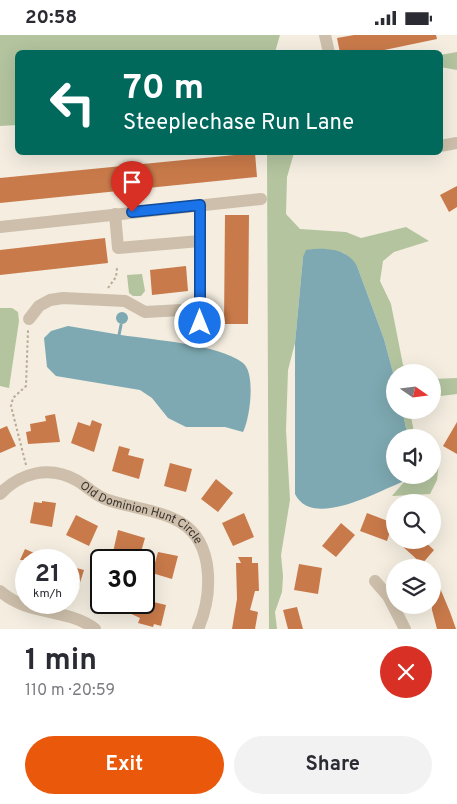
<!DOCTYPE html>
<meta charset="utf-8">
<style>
:root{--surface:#fff;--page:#f2f2f3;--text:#2b2b33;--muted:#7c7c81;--accent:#ea580c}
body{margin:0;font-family:Overpass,sans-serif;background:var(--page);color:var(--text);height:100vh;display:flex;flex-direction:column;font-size:19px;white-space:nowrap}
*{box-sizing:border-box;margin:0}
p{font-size:16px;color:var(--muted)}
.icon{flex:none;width:28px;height:28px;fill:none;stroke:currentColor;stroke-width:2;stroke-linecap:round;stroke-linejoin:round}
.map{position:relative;height:594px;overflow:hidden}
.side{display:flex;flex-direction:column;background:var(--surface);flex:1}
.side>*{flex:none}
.top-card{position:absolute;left:15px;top:15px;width:428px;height:105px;border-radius:8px;box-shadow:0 5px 20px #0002;background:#00695c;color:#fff;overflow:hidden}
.needle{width:32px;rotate:104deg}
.tools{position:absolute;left:386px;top:329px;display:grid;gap:10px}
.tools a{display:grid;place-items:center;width:55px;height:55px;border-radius:50%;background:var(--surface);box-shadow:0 5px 20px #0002;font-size:25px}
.speed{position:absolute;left:15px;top:514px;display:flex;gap:10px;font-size:25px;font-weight:700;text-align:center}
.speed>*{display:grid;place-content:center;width:65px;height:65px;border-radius:50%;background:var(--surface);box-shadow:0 5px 20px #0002;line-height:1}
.speed small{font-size:12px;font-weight:400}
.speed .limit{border:2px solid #111;border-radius:8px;background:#fff;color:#111}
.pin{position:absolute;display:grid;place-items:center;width:42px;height:42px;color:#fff;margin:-51px -21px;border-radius:50% 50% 50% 0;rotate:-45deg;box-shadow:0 0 5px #0007}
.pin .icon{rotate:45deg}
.me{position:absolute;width:55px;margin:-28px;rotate:0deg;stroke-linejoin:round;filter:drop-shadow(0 0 4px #0008)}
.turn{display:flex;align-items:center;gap:18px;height:105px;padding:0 25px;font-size:22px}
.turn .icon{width:65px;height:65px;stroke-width:2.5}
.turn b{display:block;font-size:35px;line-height:42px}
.round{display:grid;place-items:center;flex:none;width:52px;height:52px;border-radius:26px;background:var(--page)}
.summary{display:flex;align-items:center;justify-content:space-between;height:85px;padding:0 25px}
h1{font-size:30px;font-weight:700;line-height:38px}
.button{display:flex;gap:10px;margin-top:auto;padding:10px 25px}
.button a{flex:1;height:58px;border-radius:30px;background:var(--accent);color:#fff;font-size:20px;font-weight:700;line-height:58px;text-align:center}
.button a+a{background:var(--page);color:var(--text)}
.status{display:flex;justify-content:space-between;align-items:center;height:35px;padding:0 25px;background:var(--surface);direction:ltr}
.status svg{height:14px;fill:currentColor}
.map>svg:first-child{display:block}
.green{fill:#b3c49f}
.water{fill:#7ea9b2}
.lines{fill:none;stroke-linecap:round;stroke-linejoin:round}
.stream{stroke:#7ea9b2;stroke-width:3}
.building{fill:#c97a4a}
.path{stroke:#b9a995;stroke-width:2;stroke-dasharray:2.5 2.5;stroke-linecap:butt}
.minor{stroke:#cdbfab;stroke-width:12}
.route-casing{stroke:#114b97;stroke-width:12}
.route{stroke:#1a73e8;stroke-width:9}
.labels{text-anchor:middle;stroke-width:5;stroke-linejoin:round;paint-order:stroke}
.street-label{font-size:12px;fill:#3b322b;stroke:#fbf6ed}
</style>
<div class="status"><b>20:58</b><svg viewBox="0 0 49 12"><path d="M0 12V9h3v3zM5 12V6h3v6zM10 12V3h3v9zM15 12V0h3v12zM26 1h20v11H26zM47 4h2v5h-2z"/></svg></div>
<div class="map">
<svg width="457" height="594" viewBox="0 0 457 594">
<rect width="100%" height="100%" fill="#f4ede0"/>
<!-- green -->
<path class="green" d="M0,0H280L275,17L18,18L17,90L0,91Z
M457,17V35L440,32V20Z
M267,118H294L287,142L286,179L300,194L346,197L361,203L406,192L429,206L394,217L383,226L380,246L391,269L403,330L414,337L395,338V345L384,304L357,231L344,218L312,214L303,222L295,308L288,335L286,395L290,465L281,520L283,541L282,557L275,577L277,594H269Z
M142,239L145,256L141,261H133L129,258L127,240Z
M0,273H12L18,277L19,286L9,353L0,351Z
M457,343V359L433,362V344Z
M402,375H414L411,382L415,402H408Z
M433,419L439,429L437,445L430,459L392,461L410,440H432Z"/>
<!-- water -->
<path class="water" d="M306,215C325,212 348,214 357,231L384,304L395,345V375H402L408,402H395V440H410L402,447C377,457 312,494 295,459V308L303,222Z
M116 283a6 6 0 1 1 12 0a6 6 0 1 1-12 0Z
M68,291C86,294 103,297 121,300C153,305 218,309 243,328C256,338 250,384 243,397L225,392H186L168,383L152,363L140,355L56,341L47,332L44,303L51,296Z"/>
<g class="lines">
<!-- stream -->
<path class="stream" d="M119,300L121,290"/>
</g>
<!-- building -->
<path class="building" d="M354,0H436L437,4L370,18H340L337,3Z
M255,118L257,142L0,168V143Z
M457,151V172L449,177L440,160Z
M225,180H249L248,289H224Z
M105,203L108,228L0,240V215Z
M186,231L188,256L152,260L150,235Z
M55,379L60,407L28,409L26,397L31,396L30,389L46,386L45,381Z
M92,385L102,389L94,417L71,408L78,387L90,391Z
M457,387V419L443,411Z
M7,391L16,411L0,418V394Z
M119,411L130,414L128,420L144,424L139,444L112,436Z
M170,428L192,434L186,457L164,451Z
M216,444L233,458L218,477L201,464Z
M42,466L56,468L52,492L30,488L34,467L42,468Z
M244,478L254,502L233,511L222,488Z
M367,478L393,488L387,506L360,496Z
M76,480L98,491L89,511L66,500Z
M341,488L355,500L336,522L322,511Z
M118,495L145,503L139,524L113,517Z
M406,505H423L434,515L422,529L401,510Z
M25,514L50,525H20Z
M158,517L178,521L172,544L152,538Z
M238,522H252V528H258L259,556H255L250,575L258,577L255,594H232L237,564L236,528H241Z
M299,529L322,533L318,559L294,555Z
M69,531L84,535L78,554L69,550Z
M432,534L450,577L456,594H437L432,575Z
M145,565L166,570L161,591L154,589L153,592L138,588L140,583L108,568H144Z
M297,572L303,594H288L283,575Z"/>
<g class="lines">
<!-- path -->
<path class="path" d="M108,253L116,242L117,233
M26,430L11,371L13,363L26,351L28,295"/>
<!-- minor -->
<g class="minor">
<path d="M325,0L329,18"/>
<path d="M440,111L457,108"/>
<path d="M115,179L118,213L200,206"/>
<path d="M0,192L261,164"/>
<path d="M29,284L39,271L50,265L63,263L125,266L145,277L200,274"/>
<path d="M200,288V170"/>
<path id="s1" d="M0,459C20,438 49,430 76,445C87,451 95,461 108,465C131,473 159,475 180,487C216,508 212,562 198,594"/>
<path d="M375,546L388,561L405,594"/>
<path d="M0,556C27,581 68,573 95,594"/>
</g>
</g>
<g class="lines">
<!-- route casing -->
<g class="route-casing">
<path id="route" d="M132,177L200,170V288"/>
</g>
<!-- route -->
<use href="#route" class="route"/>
</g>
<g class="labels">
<!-- street labels -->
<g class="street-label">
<text dy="4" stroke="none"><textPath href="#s1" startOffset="158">Old Dominion Hunt Circle</textPath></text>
</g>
</g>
</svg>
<div class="tools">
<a><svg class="needle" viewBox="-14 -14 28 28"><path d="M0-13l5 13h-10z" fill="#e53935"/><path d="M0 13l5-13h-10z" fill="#7c7c81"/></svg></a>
<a><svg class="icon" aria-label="sound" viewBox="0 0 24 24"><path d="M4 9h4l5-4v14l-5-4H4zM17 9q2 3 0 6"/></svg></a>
<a><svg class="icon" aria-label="search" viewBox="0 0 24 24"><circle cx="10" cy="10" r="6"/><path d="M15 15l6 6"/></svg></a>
<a><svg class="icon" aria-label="layers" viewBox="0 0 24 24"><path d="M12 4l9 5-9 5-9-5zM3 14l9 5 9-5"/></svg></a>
</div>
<div class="speed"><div>21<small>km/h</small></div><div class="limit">30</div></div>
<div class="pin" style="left:132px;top:177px;background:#d93025"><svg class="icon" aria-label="arrive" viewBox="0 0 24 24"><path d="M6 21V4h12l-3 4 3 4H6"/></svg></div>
<svg class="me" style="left:200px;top:288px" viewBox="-20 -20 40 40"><circle r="17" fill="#1a73e8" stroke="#fff" stroke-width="3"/><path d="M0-11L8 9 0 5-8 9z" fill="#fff"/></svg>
<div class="top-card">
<div class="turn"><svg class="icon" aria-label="left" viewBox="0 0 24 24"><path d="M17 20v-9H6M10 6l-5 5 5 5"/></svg><div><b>70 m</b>Steeplechase Run Lane</div></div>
</div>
</div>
<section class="side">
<div class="summary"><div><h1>1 min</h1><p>110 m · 20:59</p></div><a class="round" style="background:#d93025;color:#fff"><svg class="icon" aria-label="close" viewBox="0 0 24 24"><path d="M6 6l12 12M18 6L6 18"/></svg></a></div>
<div class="button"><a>Exit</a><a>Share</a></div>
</section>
